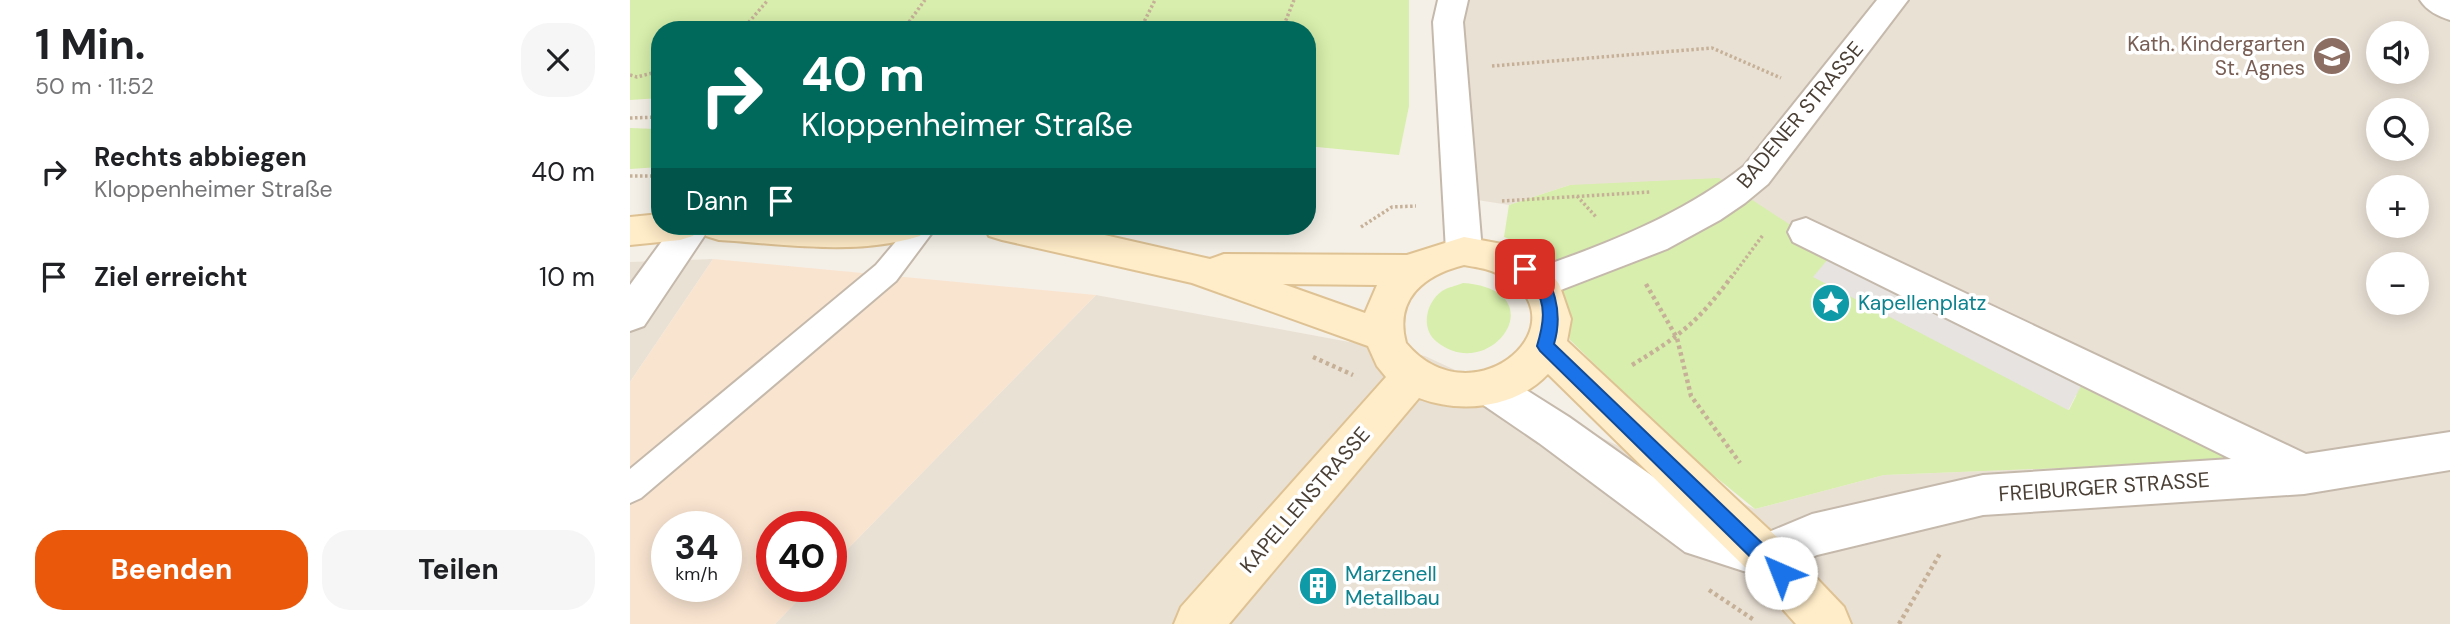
<!DOCTYPE html>
<html lang="de">
<meta charset="utf-8">
<style>
:root{--surface:#fff;--page:#f6f6f6;--text:#202124;--muted:#757577;--accent:#ea580c}
body{margin:0;font-family:"DM Sans",sans-serif;background:var(--page);color:var(--text);height:100vh;display:flex;flex-direction:column;font-size:26px;white-space:nowrap}
*{box-sizing:border-box;margin:0}
p{font-size:23px;color:var(--muted)}
.icon{flex:none;width:38px;height:38px;fill:none;stroke:currentColor;stroke-width:2;stroke-linecap:round;stroke-linejoin:round}
.map{position:relative;flex:1;overflow:hidden}
.side{display:flex;flex-direction:column;background:var(--surface);width:630px}
.side>*{flex:none}
.banner{position:absolute;left:21px;top:21px;width:665px;height:214px;border-radius:28px;box-shadow:0 4px 18px #0003;background:#00695c;color:#fff;overflow:hidden}
.fabs{position:absolute;left:1736px;top:21px;display:grid;gap:14px}
.fabs a{display:grid;place-items:center;width:63px;height:63px;border-radius:50%;background:var(--surface);box-shadow:0 4px 18px #0003;font-size:35px}
.speed{position:absolute;left:21px;top:511px;display:flex;gap:14px;font-size:35px;font-weight:700;text-align:center}
.speed>*{display:grid;place-content:center;width:91px;height:91px;border-radius:50%;background:var(--surface);box-shadow:0 4px 18px #0003;line-height:1}
.speed small{font-size:18px;font-weight:400}
.speed .limit{border:10px solid #d22;background:#fff;color:#111}
.pin{position:absolute;display:grid;place-items:center;width:60px;height:60px;color:#fff;margin:-30px;border-radius:14px;box-shadow:0 4px 10px #0006}
.me{position:absolute;width:77px;margin:-38px;rotate:316deg;stroke-linejoin:round;filter:drop-shadow(0 0 5px #0008)}
.turn{display:flex;align-items:center;gap:24px;height:147px;padding:0 35px;font-size:32px}
.turn .icon{width:91px;height:91px;stroke-width:2.5}
.turn b{display:block;font-size:49px;line-height:60px}
.then{display:flex;align-items:center;height:66px;padding:0 35px;background:#0003;gap:14px;font-size:26px}
.round{display:grid;place-items:center;flex:none;width:74px;height:74px;border-radius:28px;background:var(--page)}
.overview{display:flex;align-items:center;justify-content:space-between;height:119px;padding:0 35px}
h1{font-size:42px;font-weight:700;line-height:52px}
.primary-button{display:flex;gap:14px;margin-top:auto;padding:14px 35px}
.primary-button a{flex:1;height:80px;border-radius:28px;background:var(--accent);color:#fff;font-size:28px;font-weight:700;line-height:80px;text-align:center}
.primary-button a+a{background:var(--page);color:var(--text)}
ul{padding:0;list-style:none}
li{display:flex;align-items:center;gap:21px;height:105px;padding:0 35px}
li div{flex:1}
li b{display:block;font-size:26px}
li em{font-style:normal}
main{display:flex;flex:1;min-height:0}
.map>svg:first-child{display:block}
.residential{fill:#eae1d5;fill-rule:evenodd}
.commercial{fill:#f9e4d0;fill-rule:evenodd}
.green{fill:#d7eeac}
.parking{fill:#e6e3e0}
.lines{fill:none;stroke-linecap:round;stroke-linejoin:round}
.lane-casing{stroke:#c5b9ac;stroke-width:4}
.street-casing{stroke:#c5b9ac;stroke-width:4}
.secondary-casing{stroke:#dec294;stroke-width:4}
.path-far1{stroke:#c6b198;stroke-width:3.5;stroke-dasharray:2.5 2.5;stroke-linecap:butt}
.path{stroke:#c6b198;stroke-width:4.5;stroke-dasharray:3.5 3.5;stroke-linecap:butt}
.lane{fill:#fff;fill-rule:evenodd}
.street{fill:#fff;fill-rule:evenodd}
.secondary{fill:#ffecc8;fill-rule:evenodd}
.route{fill:#1a73e8;stroke:#114b97;stroke-width:2}
.labels{text-anchor:middle;stroke-width:7;stroke-linejoin:round;paint-order:stroke}
.education-label{font-size:21px;fill:#785e54;stroke:#fff;text-anchor:end}
.street-label{font-size:21px;fill:#4a3f35;stroke:#fff}
.culture-label{font-size:21px;fill:#0d838f;stroke:#fff;text-anchor:start}
</style>
<main>
<section class="side">
<div class="overview"><div><h1>1 Min.</h1><p>50 m · 11:52</p></div><a class="round"><svg class="icon" aria-label="close" viewBox="0 0 24 24"><path d="M6 6l12 12M18 6L6 18"/></svg></a></div>
<ul>
<li><svg class="icon" aria-label="right" viewBox="0 0 24 24"><path d="M7 20v-9h11M14 6l5 5-5 5"/></svg><div><b>Rechts abbiegen</b><p>Kloppenheimer Straße</p></div><em>40 m</em></li>
<li><svg class="icon" aria-label="arrive" viewBox="0 0 24 24"><path d="M6 21V4h12l-3 4 3 4H6"/></svg><div><b>Ziel erreicht</b></div><em>10 m</em></li>
</ul>
<div class="primary-button"><a>Beenden</a><a>Teilen</a></div>
</section>
<div class="map">
<svg width="1820" height="624" viewBox="0 0 1820 624">
<rect width="100%" height="100%" fill="#f5f0e7"/>
<!-- residential -->
<path class="residential" d="M830,0H1820V624H145L182,586H201V566L466,295L795,356L1125,509L1254,475L1606,461L940,185L879,205L847,200ZM1748,33H1787V72H1748ZM1748,110H1787V149H1748ZM1748,187H1787V226H1748ZM1748,264H1787V303H1748Z
M83,259L0,382V262Z"/>
<!-- commercial -->
<path class="commercial" d="M83,259L466,295L201,566V527H142V586H182L145,624H0V382ZM37,527H96V586H37Z"/>
<!-- green -->
<path class="green" d="M0,0H779V106L769,155L677,146V30H30V98L0,100Z
M0,128L26,129L30,140V167L0,169Z
M1089,178L1203,253L1184,277L1439,410L1454,380L1608,461L1254,475L1125,509L1056,453L940,340L936,311L914,269L893,245L874,237L879,205L940,185Z
M833,283C928,290 861,385 807,342C790,329 796,302 812,291C818,287 826,286 833,283Z"/>
<!-- parking -->
<path class="parking" d="M1203,253L1454,380L1438,410L1183,277Z"/>
<g class="lines">
<!-- lane casing -->
<g class="lane-casing">
<path id="lane" d="M279,226H307L266,281L11,498L0,503V469L246,265Z"/>
</g>
<!-- street casing -->
<g class="street-casing">
<path id="street" d="M808,0H838L833,22L852,251L847,261L834,265L821,261L816,251L803,22Z
M1247,0H1278L1138,184L1115,203L1090,220L1037,249L910,298L897,294L891,283L897,272C974,245 1049,217 1114,166Z
M1790,0H1820V20C1808,16 1797,11 1790,0Z
M1176,218L1676,454L1820,432V470L1674,494L1353,515L1187,555L1135,578L1055,552L909,443L846,400L840,388L846,376L860,370L874,376L939,417L1083,519L1134,534L1182,514L1353,475L1601,459L1163,242L1158,232L1163,222Z
M43,226H81L14,326L0,331V285Z"/>
</g>
<!-- secondary casing -->
<g class="secondary-casing">
<path id="secondary" d="M30,214V226H68L63,236L50,240L0,245V217Z
M71,226H295L290,236C226,256 154,244 89,240L76,236Z
M354,226H435L580,259L594,254L777,255L834,237L872,244L913,263L929,284L941,319L937,341L1151,541L1214,607L1221,624H1166L1119,571L918,374C886,408 831,414 789,398L599,624H544L551,607L756,377L747,366L738,346L562,283L372,240L359,236ZM834,265C844,267 856,268 866,273C962,317 845,425 776,343C764,299 794,275 834,265ZM653,284L747,285L735,313Z"/>
</g>
<!-- path-far1 -->
<path class="path-far1" d="M112,30L138,0
M273,30L295,0
M510,30L525,0
M652,30L664,0
M862,66L1082,48L1151,78
M0,75L7,77L30,71
M0,118L30,117
M0,176H30
M947,196L967,218
M872,201L1020,192
M731,227L762,207L786,206
M1101,278L1133,235"/>
<!-- path -->
<path class="path" d="M1016,284L1047,338L1061,396L1110,463
M683,357L723,375
M1002,365C1050,336 1069,321 1102,276
M1079,590L1124,620
M1269,624L1311,552"/>
<!-- lane -->
<use href="#lane" class="lane"/>
<!-- street -->
<use href="#street" class="street"/>
<!-- secondary -->
<use href="#secondary" class="secondary"/>
</g>
<!-- route -->
<path class="route" d="M895,263C928,274 932,317 924,344L1157,567L1160,573L1157,580L1151,582L1144,580L910,351L907,346C913,326 918,304 903,286C898,280 892,276 888,269Z"/>
<!-- icons -->
<defs>
<g id="school-disc" transform="scale(2.0125)"><circle r="9.5" fill="#8d6e63" stroke="#fff"/><path d="M0-5L7-2L0 1L-7-2ZM-4 1L0 2.5L4 1V4Q0 6-4 4Z" fill="#fff"/></g>
<g id="sight-disc" transform="scale(2.0125)"><circle r="9.5" fill="#0f9aa8" stroke="#fff"/><path d="M0-6L1.8-2.2L6-1.7L2.9 1.2L3.7 5.4L0 3.3L-3.7 5.4L-2.9 1.2L-6-1.7L-1.8-2.2Z" fill="#fff"/></g>
<g id="building-disc" transform="scale(2.0125)"><circle r="9.5" fill="#0f9aa8" stroke="#fff"/><path d="M-4-6H4V6H1V3H-1V6H-4ZM-2.5-4.3h1.7v1.8h-1.7ZM.8-4.3h1.7v1.8H.8ZM-2.5-1h1.7V.8h-1.7ZM.8-1h1.7V.8H.8Z" fill="#fff"/></g>
</defs>
<g fill-rule="evenodd">
<use href="#school-disc" x="1702" y="56"/>
<use href="#sight-disc" x="1201" y="303"/>
<use href="#building-disc" x="688" y="586"/>
</g>
<g class="labels">
<!-- education labels -->
<g class="education-label">
<text x="1675" y="51">Kath. Kindergarten<tspan x="1675" dy="24">St. Agnes</tspan></text>
</g>
<!-- street labels -->
<g class="street-label">
<text transform="translate(1170 115) rotate(-50)" y="7">BADENER STRASSE</text>
<text transform="translate(1474 487) rotate(-4)" y="7">FREIBURGER STRASSE</text>
<text transform="translate(675 500) rotate(-49)" y="7">KAPELLENSTRASSE</text>
</g>
<!-- culture labels -->
<g class="culture-label">
<text x="1228" y="310">Kapellenplatz</text>
<text x="715" y="581">Marzenell<tspan x="715" dy="24">Metallbau</tspan></text>
</g>
</g>
</svg>
<div class="fabs">
<a><svg class="icon" aria-label="sound" viewBox="0 0 24 24"><path d="M4 9h4l5-4v14l-5-4H4zM17 9q2 3 0 6"/></svg></a>
<a><svg class="icon" aria-label="search" viewBox="0 0 24 24"><circle cx="10" cy="10" r="6"/><path d="M15 15l6 6"/></svg></a>
<a>+</a>
<a>−</a>
</div>
<div class="speed"><div>34<small>km/h</small></div><div class="limit">40</div></div>
<div class="pin" style="left:895px;top:269px;background:#d93025"><svg class="icon" aria-label="arrive" viewBox="0 0 24 24"><path d="M6 21V4h12l-3 4 3 4H6"/></svg></div>
<svg class="me" style="left:1151px;top:573px" viewBox="-20 -20 40 40"><circle r="19" fill="#fff"/><path d="M0-13L10 11 0 6-10 11z" fill="#1a73e8"/></svg>
<div class="banner">
<div class="turn"><svg class="icon" aria-label="right" viewBox="0 0 24 24"><path d="M7 20v-9h11M14 6l5 5-5 5"/></svg><div><b>40 m</b>Kloppenheimer Straße</div></div>
<div class="then">Dann<svg class="icon" aria-label="arrive" viewBox="0 0 24 24"><path d="M6 21V4h12l-3 4 3 4H6"/></svg></div>
</div>
</div>
</main>
